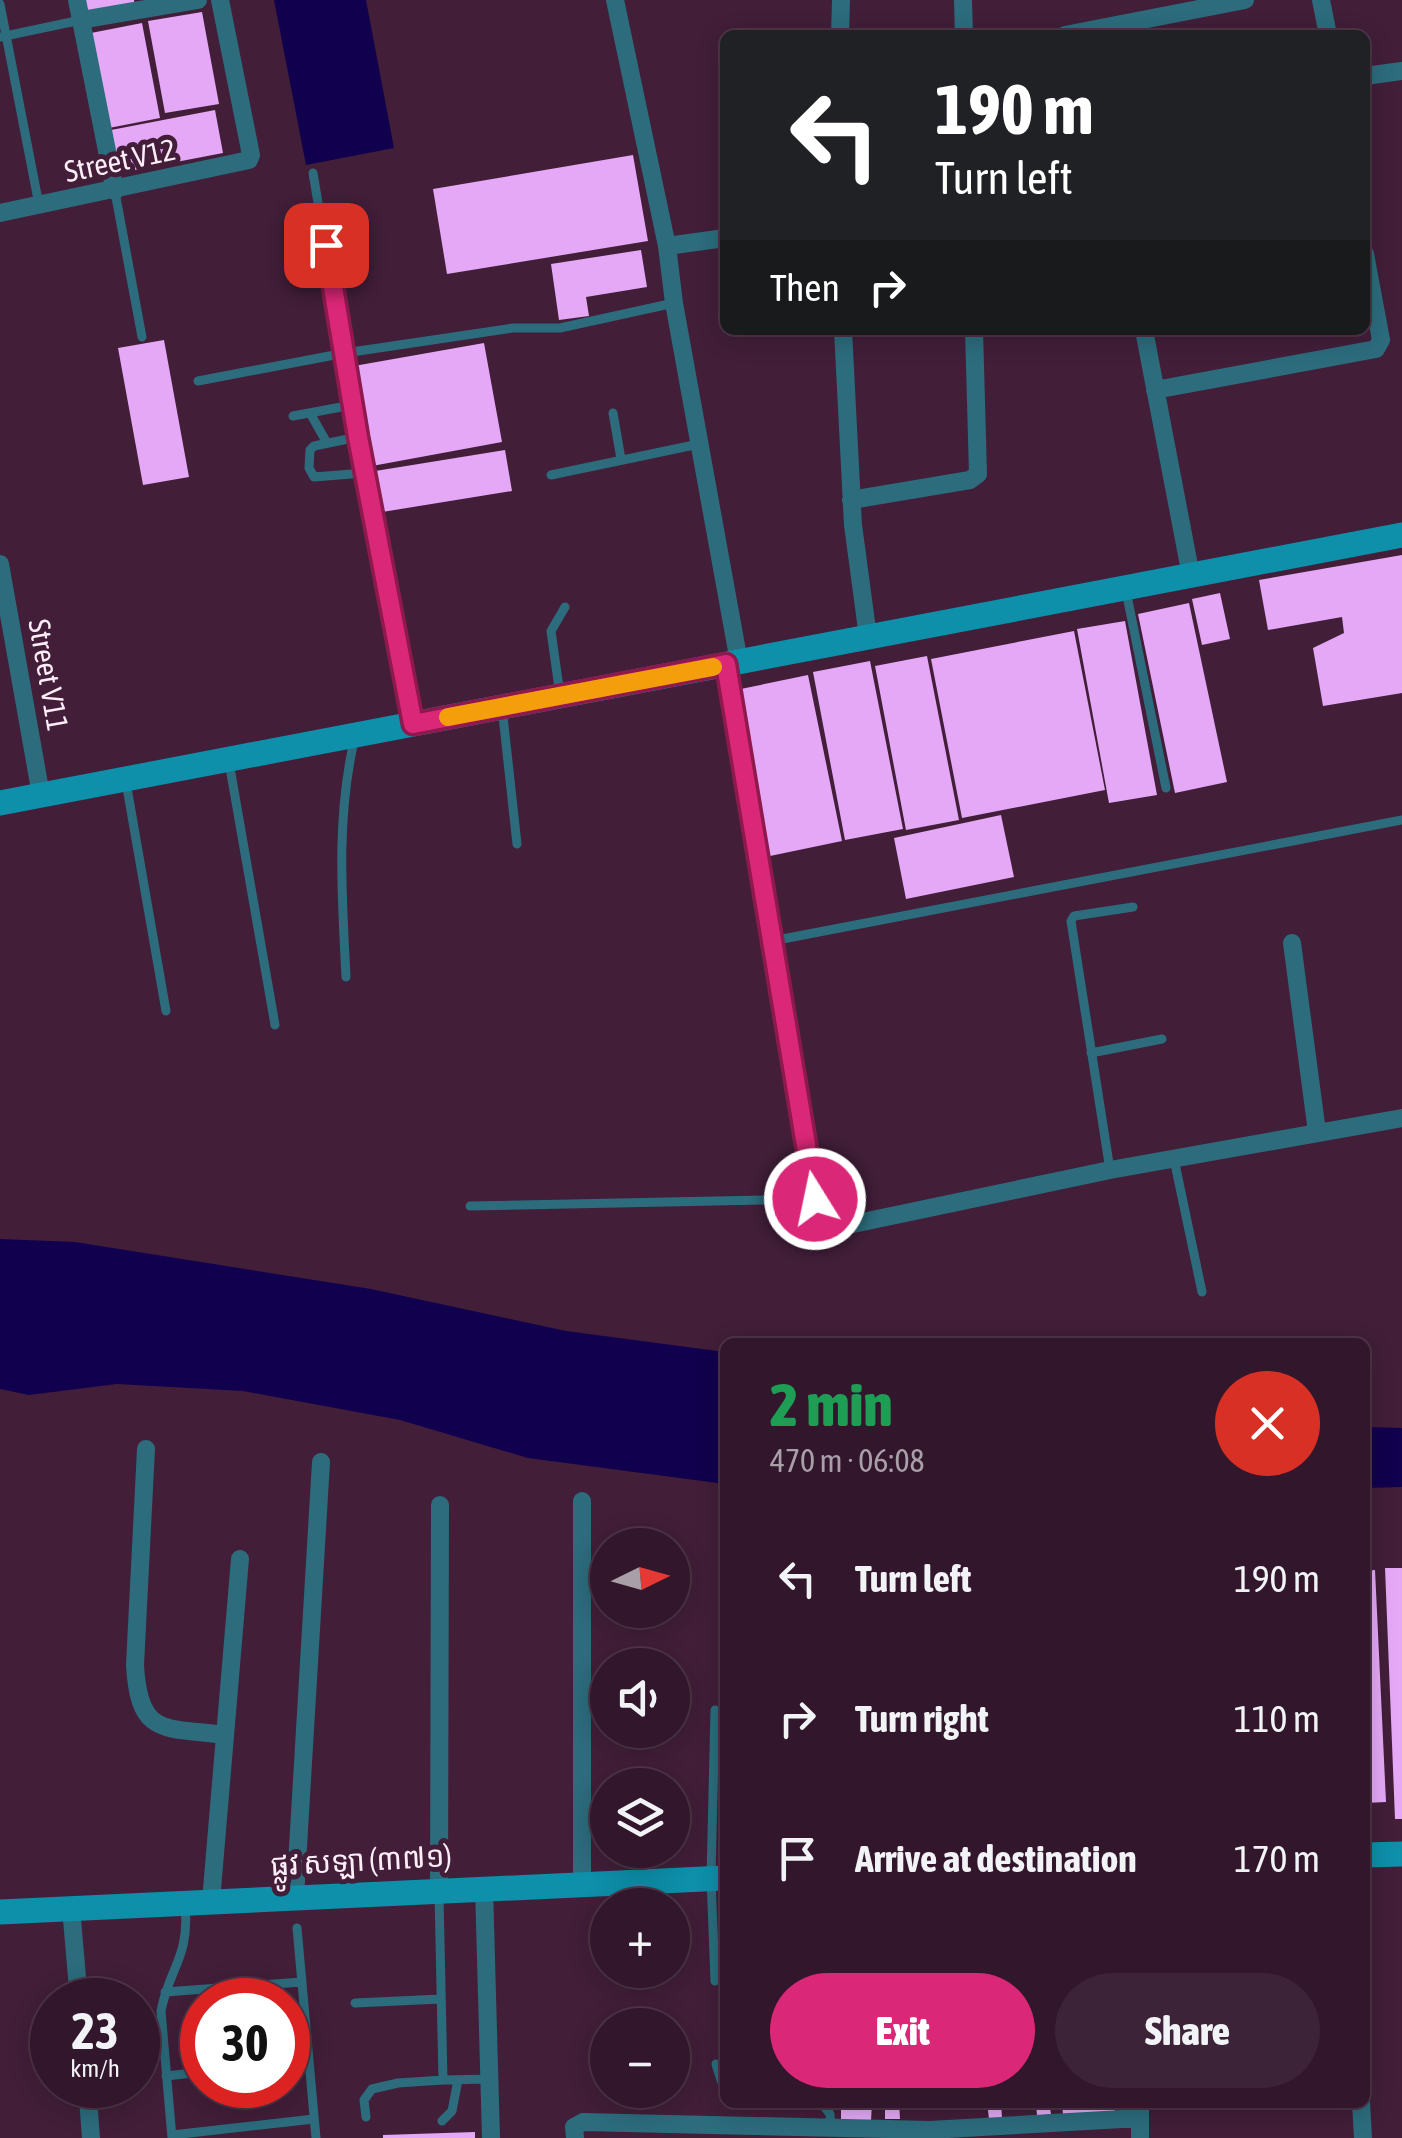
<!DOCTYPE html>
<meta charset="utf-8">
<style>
:root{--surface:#32162b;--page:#3d2337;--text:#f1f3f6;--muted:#a89fa9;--line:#4d3547;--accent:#db2777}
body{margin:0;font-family:"Asap Condensed","Noto Sans Khmer",sans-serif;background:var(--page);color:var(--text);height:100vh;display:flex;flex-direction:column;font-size:38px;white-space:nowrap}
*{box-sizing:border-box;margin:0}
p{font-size:32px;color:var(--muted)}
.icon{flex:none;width:55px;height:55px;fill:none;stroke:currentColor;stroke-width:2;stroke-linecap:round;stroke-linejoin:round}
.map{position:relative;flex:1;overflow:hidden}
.sheet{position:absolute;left:720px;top:1338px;width:650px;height:770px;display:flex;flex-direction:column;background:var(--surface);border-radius:15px;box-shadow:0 5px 25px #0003,0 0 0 2px var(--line)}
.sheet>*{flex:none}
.hud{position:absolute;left:720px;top:30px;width:650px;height:305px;border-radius:15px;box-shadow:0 5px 25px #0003,0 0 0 2px var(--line);background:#202124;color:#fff;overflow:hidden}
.needle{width:65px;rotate:85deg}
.tools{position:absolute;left:590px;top:1528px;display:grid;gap:20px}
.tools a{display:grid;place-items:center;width:100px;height:100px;border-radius:50%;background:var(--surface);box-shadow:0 5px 25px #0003,0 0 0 2px var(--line);font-size:50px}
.speed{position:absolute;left:30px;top:1978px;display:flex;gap:20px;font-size:50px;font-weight:700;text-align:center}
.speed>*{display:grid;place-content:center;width:130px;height:130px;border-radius:50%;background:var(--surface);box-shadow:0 5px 25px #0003,0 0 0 2px var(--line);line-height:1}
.speed small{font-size:25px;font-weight:400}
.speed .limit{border:15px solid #d22;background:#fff;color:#111}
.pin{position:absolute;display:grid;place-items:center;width:85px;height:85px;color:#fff;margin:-42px;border-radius:20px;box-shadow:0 5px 15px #0006}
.me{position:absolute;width:110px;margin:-55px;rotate:350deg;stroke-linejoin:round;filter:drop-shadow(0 0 8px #0008)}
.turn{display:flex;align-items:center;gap:35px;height:210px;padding:0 50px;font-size:45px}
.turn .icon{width:130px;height:130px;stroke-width:2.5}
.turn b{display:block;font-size:70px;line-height:85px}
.then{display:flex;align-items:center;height:95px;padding:0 50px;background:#0003;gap:20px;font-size:38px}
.round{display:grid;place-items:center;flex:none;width:105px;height:105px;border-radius:52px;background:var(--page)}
.head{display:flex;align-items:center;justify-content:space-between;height:170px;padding:0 50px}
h1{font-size:60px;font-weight:800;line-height:75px;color:#1e9e55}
.primary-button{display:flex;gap:20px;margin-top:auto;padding:20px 50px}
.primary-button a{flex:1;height:115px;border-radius:60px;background:var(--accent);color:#fff;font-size:40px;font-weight:800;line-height:115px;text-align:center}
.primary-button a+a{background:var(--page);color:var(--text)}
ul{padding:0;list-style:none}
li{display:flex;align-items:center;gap:30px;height:140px;padding:0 50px}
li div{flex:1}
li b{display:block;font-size:38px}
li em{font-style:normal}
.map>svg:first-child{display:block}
.water{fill:#11004d}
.building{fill:#e4a8f6}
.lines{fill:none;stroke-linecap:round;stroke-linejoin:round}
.lane{stroke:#2c6c7d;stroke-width:9}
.street{stroke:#2c6c7d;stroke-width:18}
.secondary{stroke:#0e8faa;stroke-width:25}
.route-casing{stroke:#8e194d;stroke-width:25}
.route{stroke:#db2777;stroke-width:18}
.slow{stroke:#f59e0b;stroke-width:18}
.labels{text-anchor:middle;stroke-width:10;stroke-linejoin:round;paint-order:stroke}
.street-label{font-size:30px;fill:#fcedf7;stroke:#421e39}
</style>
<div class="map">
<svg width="1402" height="2138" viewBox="0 0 1402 2138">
<rect width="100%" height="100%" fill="#421e39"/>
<!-- water -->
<path class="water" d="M274,0H366L394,148L306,165Z
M0,1239L75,1242L371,1289L566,1331L725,1352V1484L528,1458L400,1420L243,1391L117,1384L29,1395L0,1389Z
M1365,1427L1402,1428V1487L1365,1488Z"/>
<!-- building -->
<path class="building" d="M83,0H134L135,7L86,16Z
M202,12L219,104L165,113L148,21Z
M142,23L160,118L109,128L91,33Z
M215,110L223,153L119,173L111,130Z
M633,155L648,241L447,274L433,189Z
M641,250L647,287L586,297L589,316L559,320L551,264Z
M164,340L189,477L143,485L118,348Z
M484,343L502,442L372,466L354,366Z
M505,450L512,491L376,513L369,472Z
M1402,555V693L1323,706L1313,648L1344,633L1342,617L1268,630L1259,580Z
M1220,593L1230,639L1202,645L1192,599Z
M1189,603L1227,782L1175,793L1138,614Z
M1125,621L1157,795L1109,803L1077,629Z
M1074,631L1105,790L962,818L931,659Z
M927,656L959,820L906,830L875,666Z
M870,661L903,829L845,840L813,672Z
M808,675L842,841L770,856L736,690Z
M1001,815L1014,877L906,899L894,838Z
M1385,1568H1402V1819H1395Z
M1375,1570L1386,1802L1365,1803V1571Z
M841,2102H872L871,2121L841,2120Z
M885,2102H899L900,2119H885Z
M987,2102H1001L1002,2118L989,2119Z
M1036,2102H1049L1051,2114L1037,2116Z
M1062,2102H1115V2113L1063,2115Z
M475,2132V2138H383V2135Z"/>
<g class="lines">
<!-- lane -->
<path class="lane" d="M0,4L39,205
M0,37L81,20
M313,173L352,405L412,721
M115,192L142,337
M198,381L345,353L513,328H560L674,303
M310,413L327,443
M613,413L621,459
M293,416L352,405
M358,437L314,446L310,450L309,468L314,477L364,473
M551,475L699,444
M1126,591L1166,788
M560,695L551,631L565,607
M502,707L517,844
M229,762L275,1025
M126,782L166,1011
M772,941L1402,820
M346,977C342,896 336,820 354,741
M1091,1053L1162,1039
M1174,1159L1202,1292
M1110,1170L1071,921L1074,916L1133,907
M470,1206L815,1199
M439,1895L443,2080L490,2079
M297,1928L316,2138
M715,1981L711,1878L715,1710
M165,1992L302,1982
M355,2003L441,1999
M288,2064L309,2061
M716,2064L725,2092
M166,2076L202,2072
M789,2102L822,2104L830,2114L831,2127
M366,2117L364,2100L372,2089L398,2083L443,2080
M442,2121L452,2111L458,2080
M172,2135L314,2119
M172,2138L161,2011C169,1968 190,1957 185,1906"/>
<!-- street -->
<path class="street" d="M77,0L115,191
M615,0L667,246L674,303L739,662
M963,0L964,35
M1321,0L1328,35
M81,20L198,0
M840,35L841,0
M1065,35L1245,0
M1365,76L1402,71
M0,213L249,160L251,155L220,0
M667,246L725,238
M843,330L853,525L868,637
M1144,330L1191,576
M1155,390L1376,349L1381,340L1365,254
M851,500L970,480L978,474L974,330
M0,564L41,795
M726,664L815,1199C825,1215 834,1221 853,1224L1110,1170L1402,1118
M1292,943L1317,1132
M146,1449L135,1665C139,1737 164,1727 225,1735
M582,1501V1883
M484,1887L491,2138
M439,1890L440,1505
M295,1897L321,1462
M211,1901L240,1559
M71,1908L79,2000
M87,2085L91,2138
M1140,2102V2138
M1361,2102L1363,2138
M575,2138L574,2127L583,2122L930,2130L1140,2118"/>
<!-- secondary -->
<path class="secondary" d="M0,803L1402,535
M1365,1855L1402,1854
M0,1912L725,1878"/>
</g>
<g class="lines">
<!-- route casing -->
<g class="route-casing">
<path id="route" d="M326,245L358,437L413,724L726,664L815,1199"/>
</g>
<!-- route -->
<use href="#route" class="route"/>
<!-- slow -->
<path class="slow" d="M448,717L713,667"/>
</g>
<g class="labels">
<!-- street labels -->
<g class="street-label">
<text transform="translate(120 161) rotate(-12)" y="10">Street V12</text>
<text transform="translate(48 675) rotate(80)" y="10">Street V11</text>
<text transform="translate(361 1861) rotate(-3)" y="10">ផ្លូវ សឡា (៣៧១)</text>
</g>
</g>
</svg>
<div class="tools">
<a><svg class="needle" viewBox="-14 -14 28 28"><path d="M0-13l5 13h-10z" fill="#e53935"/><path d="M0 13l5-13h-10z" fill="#a89fa9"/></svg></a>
<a><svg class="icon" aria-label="sound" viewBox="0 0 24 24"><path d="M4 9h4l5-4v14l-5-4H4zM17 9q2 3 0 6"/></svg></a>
<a><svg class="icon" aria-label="layers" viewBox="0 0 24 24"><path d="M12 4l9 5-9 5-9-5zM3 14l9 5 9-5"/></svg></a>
<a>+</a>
<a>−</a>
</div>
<div class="speed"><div>23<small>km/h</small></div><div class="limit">30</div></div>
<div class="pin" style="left:326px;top:245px;background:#d93025"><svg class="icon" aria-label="arrive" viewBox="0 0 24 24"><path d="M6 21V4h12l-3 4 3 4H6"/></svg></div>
<svg class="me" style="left:815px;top:1199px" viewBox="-20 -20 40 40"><circle r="17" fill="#db2777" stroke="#fff" stroke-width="3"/><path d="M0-11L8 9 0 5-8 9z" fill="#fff"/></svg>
<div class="hud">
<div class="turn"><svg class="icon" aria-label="left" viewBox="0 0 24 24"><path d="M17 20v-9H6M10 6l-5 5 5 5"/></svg><div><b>190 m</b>Turn left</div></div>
<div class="then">Then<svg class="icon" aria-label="right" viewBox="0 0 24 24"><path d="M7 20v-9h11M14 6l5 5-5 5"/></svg></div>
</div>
<section class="sheet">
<div class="head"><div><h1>2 min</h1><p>470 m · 06:08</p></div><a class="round" style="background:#d93025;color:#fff"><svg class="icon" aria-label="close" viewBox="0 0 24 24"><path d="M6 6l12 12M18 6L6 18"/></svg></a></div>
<ul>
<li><svg class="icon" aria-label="left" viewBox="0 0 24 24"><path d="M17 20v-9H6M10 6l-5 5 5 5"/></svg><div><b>Turn left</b></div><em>190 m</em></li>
<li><svg class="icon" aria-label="right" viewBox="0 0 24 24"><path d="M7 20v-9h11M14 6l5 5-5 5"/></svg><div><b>Turn right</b></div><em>110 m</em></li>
<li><svg class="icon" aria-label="arrive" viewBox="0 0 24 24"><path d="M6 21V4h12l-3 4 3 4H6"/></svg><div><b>Arrive at destination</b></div><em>170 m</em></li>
</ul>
<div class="primary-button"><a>Exit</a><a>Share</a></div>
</section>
</div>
